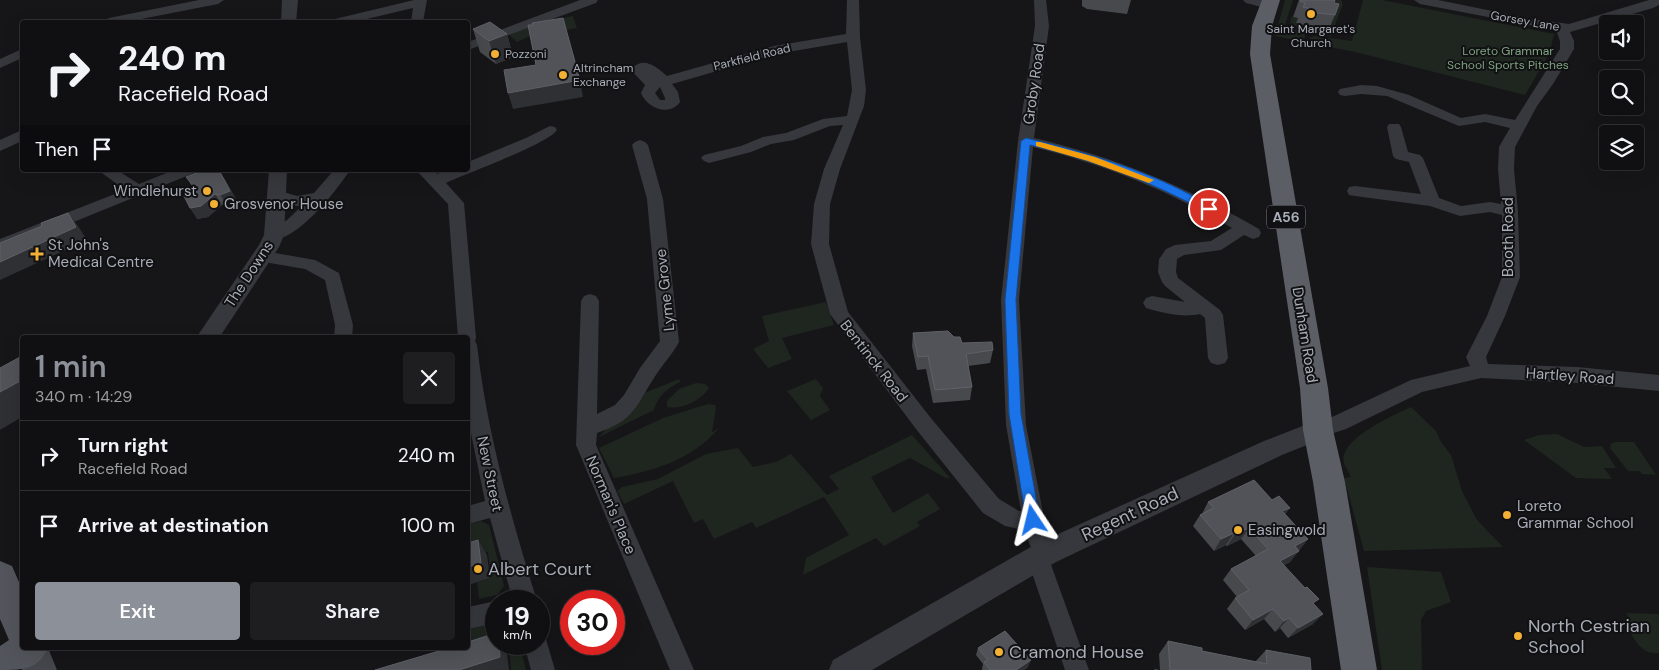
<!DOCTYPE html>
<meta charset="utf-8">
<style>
:root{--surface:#101012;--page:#1e1e20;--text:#f1f3f6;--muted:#9c9d9f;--line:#303032;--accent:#8c9099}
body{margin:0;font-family:"DM Sans",sans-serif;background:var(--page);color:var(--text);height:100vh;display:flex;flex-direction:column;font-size:19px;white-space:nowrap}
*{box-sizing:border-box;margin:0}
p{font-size:16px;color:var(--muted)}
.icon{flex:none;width:28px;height:28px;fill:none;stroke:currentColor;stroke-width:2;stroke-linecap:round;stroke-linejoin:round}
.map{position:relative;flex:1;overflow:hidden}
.drawer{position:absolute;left:20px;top:335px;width:450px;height:315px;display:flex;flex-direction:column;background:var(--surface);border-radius:5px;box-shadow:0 5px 20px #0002,0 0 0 1px var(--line)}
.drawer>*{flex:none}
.hud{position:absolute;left:20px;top:20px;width:450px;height:152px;border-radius:5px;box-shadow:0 5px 20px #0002,0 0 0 1px var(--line);background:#101012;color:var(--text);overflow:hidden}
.buttons{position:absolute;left:1599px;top:15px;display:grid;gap:10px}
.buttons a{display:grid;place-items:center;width:45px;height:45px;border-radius:5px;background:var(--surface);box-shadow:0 5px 20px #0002,0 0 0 1px var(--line);font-size:25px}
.speed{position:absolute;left:485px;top:590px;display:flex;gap:10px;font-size:25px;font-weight:700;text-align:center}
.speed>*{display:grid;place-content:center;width:65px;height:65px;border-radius:50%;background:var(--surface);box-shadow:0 5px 20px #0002,0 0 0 1px var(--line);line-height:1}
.speed small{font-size:12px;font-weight:400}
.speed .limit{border:8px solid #d22;background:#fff;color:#111}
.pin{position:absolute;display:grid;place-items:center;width:42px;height:42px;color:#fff;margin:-21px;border:2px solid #fff;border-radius:50%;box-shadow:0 1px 5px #0007}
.me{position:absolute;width:55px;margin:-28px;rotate:350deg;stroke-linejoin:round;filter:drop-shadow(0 0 4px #0008)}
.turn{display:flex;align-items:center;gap:18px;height:105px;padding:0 15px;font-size:22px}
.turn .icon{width:65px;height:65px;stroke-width:2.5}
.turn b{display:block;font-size:35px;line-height:42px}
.then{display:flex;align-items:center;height:48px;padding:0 15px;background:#0003;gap:10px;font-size:19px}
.round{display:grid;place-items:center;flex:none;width:52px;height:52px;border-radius:5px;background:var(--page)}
.headline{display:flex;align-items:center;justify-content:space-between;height:85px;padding:0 15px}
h1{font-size:30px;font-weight:600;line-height:38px;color:var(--accent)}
.primary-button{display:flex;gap:10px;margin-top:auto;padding:10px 15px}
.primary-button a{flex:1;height:58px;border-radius:5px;background:var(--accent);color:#fff;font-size:20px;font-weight:600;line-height:58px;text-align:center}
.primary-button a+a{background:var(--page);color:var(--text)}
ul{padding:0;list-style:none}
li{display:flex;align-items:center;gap:15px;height:70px;padding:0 15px;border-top:1px solid var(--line)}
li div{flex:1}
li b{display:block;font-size:19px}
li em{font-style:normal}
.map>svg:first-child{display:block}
.green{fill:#1e261f}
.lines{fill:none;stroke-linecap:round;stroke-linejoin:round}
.minor{fill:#37383d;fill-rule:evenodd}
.tertiary{fill:#37383d;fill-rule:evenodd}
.secondary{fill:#45474d;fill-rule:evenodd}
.primary{fill:#53555c;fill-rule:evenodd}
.trunk{fill:#5b5e65;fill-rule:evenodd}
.wall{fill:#47494d}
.shaded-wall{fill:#2f3033}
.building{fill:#525359;stroke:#5f6168}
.route{fill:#1a73e8;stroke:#114b97}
.slow{fill:#f59e0b}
.poi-dot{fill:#f2b134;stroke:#111113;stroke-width:2}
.labels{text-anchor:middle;stroke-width:4;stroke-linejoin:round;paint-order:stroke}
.far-street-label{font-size:12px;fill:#a8adb8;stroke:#111113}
.far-poi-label{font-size:12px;fill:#a8adb8;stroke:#111113;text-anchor:start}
.far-park-label{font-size:12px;fill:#7fa381;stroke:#111113}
.shield{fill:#111113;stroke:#7b7e86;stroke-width:1}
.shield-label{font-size:14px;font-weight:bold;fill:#a8adb8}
.street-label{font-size:15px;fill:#a8adb8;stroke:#111113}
.poi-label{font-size:15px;fill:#a8adb8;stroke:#111113;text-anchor:start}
.near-street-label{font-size:18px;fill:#a8adb8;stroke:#111113}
.near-poi-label{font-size:18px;fill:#a8adb8;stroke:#111113;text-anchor:start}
</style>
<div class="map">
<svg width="1659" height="670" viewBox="0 0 1659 670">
<rect width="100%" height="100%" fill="#161618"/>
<!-- green -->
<path class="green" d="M1285,0H1293L1285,25L1305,34L1304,42L1275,36Z
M1327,0H1341L1343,4L1331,36L1302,31L1290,24L1291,17L1298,18L1296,23L1304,25L1303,28L1316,30Z
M1363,0H1382L1554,34L1549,54L1525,95L1355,52L1309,43L1310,38L1314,36L1352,41Z
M573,16L577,28L528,37L517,42L508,34L550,21Z
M826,302L834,325L782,338L792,359L768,368L753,349L769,341L762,316Z
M679,379L680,382C667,389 658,395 654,410L599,437C612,420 635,417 642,394Z
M816,379L823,388L820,396L830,410L811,420L787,391Z
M696,383L705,384L709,388C702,400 681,410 667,407V401L679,389Z
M708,404L715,405L716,408L712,432L719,428C692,460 654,471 614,478L599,448L663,418Z
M1411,407L1436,431L1441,442L1451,455L1462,491L1477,520L1503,547L1364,551L1344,478L1351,477C1349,472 1345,467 1344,463C1338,439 1394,415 1411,407Z
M1557,434L1584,447L1602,446L1616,468H1604L1612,479L1576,478L1524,440L1539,435Z
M912,435L950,478H946L910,458L871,477L893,513L928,493L940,509L917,522L920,526L884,546L876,538L803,575L806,558L849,535L824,497L756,528L752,522L714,539L703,519L694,523L673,481L624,504L617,491L622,487L658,479L706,454L738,448L753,467L776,462L791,454L827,495L839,489L829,476Z
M1615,442H1634L1656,475L1642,474L1639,471H1628L1610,448L1611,444Z
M481,521L489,525L504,586L497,595L479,599L477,582L491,578L488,552L468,557V524Z
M1367,567L1441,572L1451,602L1426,611L1421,620L1422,670H1382Z
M1626,613L1659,614V653C1639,655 1634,637 1625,623L1630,619Z
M496,623V644L468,648V628Z
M509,644H519L526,670H511Z"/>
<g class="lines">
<!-- minor -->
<path class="minor" d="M199,0H224L218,4L126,22H103L109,18Z
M414,0H427L423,22H411L413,8L354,22H334L335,19Z
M580,0H598L596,3L468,50V42Z
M847,0H859L860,37L866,90L864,106L840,169L830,204L829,244L848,312L930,417L999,499L1019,511H1021L1006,425L1001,300L1018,141L1035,26L1034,0H1046L1049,26L1034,138C1118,158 1184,186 1259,229L1261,233L1259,237L1253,239L1244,235L1221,250L1184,255L1177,259L1176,272L1178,278L1220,310L1223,315L1228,358L1225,363L1218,365L1211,363L1208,358L1205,318L1200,314C1182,318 1163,313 1146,308L1143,303L1146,298L1152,296L1185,302L1165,286L1162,282L1158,272L1159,259L1162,255L1166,249L1175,245L1211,241L1232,228C1170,191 1103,164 1033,147L1019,300L1026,425L1047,533L1057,553L1054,560L1050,562L1089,670H1065L1032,573L1025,559L1028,552L1032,550L1024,530L1005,526L983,513L916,429L830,314L811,244L814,204L824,169L843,125L830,126L794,140L771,144L751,152L709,163L704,161L701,158L704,155L741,146L763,137L786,133L823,119L847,116L852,90L847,42L776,54L672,84L678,92L680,102C669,117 647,108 641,93L645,85L631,70C642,55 656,66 667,76L774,46L846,34ZM660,87L665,98V100H660L655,93Z
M1414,0H1438L1532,19L1569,24L1649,0H1659V5L1653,8L1570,32L1574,41V49L1553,84L1537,106L1515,147L1514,169L1518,212L1520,277L1505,316L1486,357L1488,364L1577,367L1659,375V391L1577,383L1481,378L1422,392L1346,429L1318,438L1311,436L1308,430L1311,424L1332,417L1411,380L1470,366L1466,357L1487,316L1502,277V215L1490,212L1460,216L1430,206L1355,196L1349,195L1347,191L1349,187L1355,186L1421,194L1409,162L1396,159L1393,156L1387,127L1389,124H1399L1401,127L1408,152L1420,155L1423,158L1439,198L1461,206L1490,202L1501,204L1498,169L1499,147L1510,128L1485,122L1459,126L1387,96L1361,94L1345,96L1340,95L1338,92L1340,89L1361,85L1377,86L1409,95L1461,118L1485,114L1515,120L1560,49V41L1556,30L1420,4Z
M22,49V58L0,68V59Z
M550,126L555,127L557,130C548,144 465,174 446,183L464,203L476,338L475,341L477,345C487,433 511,517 537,601H513L490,518L468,524V506L485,501L468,419V338H458L448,204L416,170H433L437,174L448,170H468V162L526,138Z
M22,130V141L0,151V140Z
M640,140L645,142L648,145L663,199L679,342C672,355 662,365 654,378C635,407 635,420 597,433L596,445L694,670H670L576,445L581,301L584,296L590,294L596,296L599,301L597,414L615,405L624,395L640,368L660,341L647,199L632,145L635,142Z
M98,170H117L139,184L174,170H196L194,173L0,252V239L125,190Z
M334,170H350C337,190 294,246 268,239L266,235L268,231L287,220L303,205L297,206L271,199L269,195L271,191L277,190L297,196L314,193Z
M264,251L315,260L339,273L353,325L352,338H334L335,325L325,280L305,269L258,261L255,257L258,253Z
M496,601V623L468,629V607Z
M539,633L545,636L555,670H531L524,644H539Z"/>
<!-- tertiary -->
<path class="tertiary" d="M282,0H298L296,22H281Z
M1243,0H1271L1277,4L1274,7L1269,9L1246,3Z
M269,170H287L284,235L279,247L219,338H196L259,245L264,235Z
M1318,420L1327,423L1330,430L1327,437L1282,455L1056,562L872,670H829L833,660L1036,544L1264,441Z"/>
<!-- secondary -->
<path class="secondary" d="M22,634V648H48L57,670H22L13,648L18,636Z"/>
<!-- primary -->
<path class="primary" d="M0,561L12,566L22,589V648H48C38,670 23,670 0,670V646L9,640L0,619Z"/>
<!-- trunk -->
<path class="trunk" d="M1262,0H1280L1272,26L1270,54L1328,388L1333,430L1345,482L1377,670H1341L1313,482L1303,430L1300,388L1250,54L1252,26Z"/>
</g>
<!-- wall -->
<path class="wall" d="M1082,0H1131L1127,14L1087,9L1082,6Z
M1299,0H1335L1334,3L1335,15L1328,31L1303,28L1304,25L1296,23L1298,18L1293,17Z
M473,29L507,34L513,57L496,64L480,52Z
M207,172L224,178L237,201L227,205H222L208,217L197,219L196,191L186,177Z
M913,333L962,343L993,350L990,363L968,366L972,387L970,400L933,403L926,369L917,370L912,346Z
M1208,502L1285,514L1308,539L1290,562L1284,565L1314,605L1313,624L1288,638L1280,628L1275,632L1264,619L1245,630L1227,609L1235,598L1237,597L1223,580L1231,569L1256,556L1241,539L1227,546L1226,545L1214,551L1193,526L1200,515L1202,514Z
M1168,641L1202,651L1255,662L1266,650L1311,670H1154L1155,669L1160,670L1159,654Z
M978,648L1028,667L1024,670H982V669L983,664L976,655Z"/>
<!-- shaded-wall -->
<path class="shaded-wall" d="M507,34L513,57L496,64L489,41Z
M580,80L583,97L513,109L508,93Z
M219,170L237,201L227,205L220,195Z
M215,194L222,205L208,217L197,219L190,208Z
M68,213L78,226L87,240L0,280V262Z
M22,380V417L0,430V392Z
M1290,508L1281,520L1282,511Z
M1249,528L1241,539L1227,546L1235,534Z
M1234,533L1226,545L1214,551L1221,539Z
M1308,539L1290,562L1271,572L1280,561L1295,546Z
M478,540L487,555L490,578L468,585V567Z
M1273,609L1264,619L1245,630L1253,620Z
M1323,614L1313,624L1288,638L1298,628Z
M1289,618L1280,628L1275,632L1284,621Z
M499,644H505L506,646L509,670H459Z
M1031,660L1028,667L1024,670H1016Z"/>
<!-- building -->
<path class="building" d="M1300,0H1335L1334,3L1339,4L1335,15L1310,12L1311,9L1303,7L1305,3L1300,1Z
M563,18L580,80L508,93L504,70L536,65L528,25H533L532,23Z
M490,22L507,34L489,41L473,29Z
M204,170H206L207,172L212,170H219L230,191L220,195L215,194L201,206L190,208L184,196L197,191L186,177Z
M68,213L76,227L0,262V243L42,226L41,223Z
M948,331L954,337H960L962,343L992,342L993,350L966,354L972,387L935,390L928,356L918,357L913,333Z
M22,356V380L0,392V368Z
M1254,480L1272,500L1279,496L1290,508L1282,511L1308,539L1295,546L1299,551L1280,561L1305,588L1307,587L1319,599L1313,603L1323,614L1298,628L1289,618L1284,621L1273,609L1253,620L1235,598L1249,590L1231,569L1268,549L1249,528L1235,534L1234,533L1221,539L1200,515L1214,508L1208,502Z
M478,540L481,563L468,567V543Z
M1005,631L1031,660L1016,670H990L984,662L988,660L978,648Z
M496,633V644H499L500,657L459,670H375L449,648H468V642Z
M1168,641L1202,648V651L1267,664L1266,650L1310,658L1311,670H1170Z"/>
<!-- route -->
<path class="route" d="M1026,138C1081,151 1140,168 1191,195C1198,199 1208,203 1214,209L1209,212L1205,211C1150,181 1091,159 1030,145L1016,300L1021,414L1040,520L1038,524L1033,526L1028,524L1026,520L1009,414L1005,300L1021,141Z"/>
<!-- slow -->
<path class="slow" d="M1036,142H1040L1095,157L1154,180L1149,183L1146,182L1088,161L1036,146Z"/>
<!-- markers -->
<g class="poi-dot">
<circle cx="1311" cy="14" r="5"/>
<circle cx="495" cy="54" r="5"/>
<circle cx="563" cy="75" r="5"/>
<circle cx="207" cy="191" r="5"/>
<circle cx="214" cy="204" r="5"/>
<path d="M34.5 246.5h5v5h5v5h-5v5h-5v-5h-5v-5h5z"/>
<circle cx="1507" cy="515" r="5"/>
<circle cx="1238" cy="530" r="5"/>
<circle cx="478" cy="569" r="5"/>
<circle cx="1518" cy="636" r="5"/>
<circle cx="999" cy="652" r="5"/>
</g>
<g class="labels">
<!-- far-street labels -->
<g class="far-street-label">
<text transform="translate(1525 21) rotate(10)" y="4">Gorsey Lane</text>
<text transform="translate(752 57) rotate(-14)" y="4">Parkfield Road</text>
</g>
<!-- far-poi labels -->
<g class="far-poi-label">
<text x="1311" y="33" text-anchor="middle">Saint Margaret's<tspan x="1311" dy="14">Church</tspan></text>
<text x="505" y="58">Pozzoni</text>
<text x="573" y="72">Altrincham<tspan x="573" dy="14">Exchange</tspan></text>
</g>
<!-- far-park labels -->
<g class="far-park-label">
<text x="1508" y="55">Loreto Grammar<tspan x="1508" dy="14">School Sports Pitches</tspan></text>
</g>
<!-- shield labels -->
<rect class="shield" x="1267" y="205.5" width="38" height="23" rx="4"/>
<g class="shield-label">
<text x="1286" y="222">A56</text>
</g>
<!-- street labels -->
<g class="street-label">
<text transform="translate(1034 84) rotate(-82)" y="5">Groby Road</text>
<text transform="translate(1508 237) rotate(-90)" y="5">Booth Road</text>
<text transform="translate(249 274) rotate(-57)" y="5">The Downs</text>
<text transform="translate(665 290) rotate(-96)" y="5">Lyme Grove</text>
<text transform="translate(1305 335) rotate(81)" y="5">Dunham Road</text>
<text transform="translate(874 361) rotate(52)" y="5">Bentinck Road</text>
<text transform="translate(1570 376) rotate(4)" y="5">Hartley Road</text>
<text transform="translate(490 474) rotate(78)" y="5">New Street</text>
<text transform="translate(611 505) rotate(67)" y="5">Norman's Place</text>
</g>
<!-- poi labels -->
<g class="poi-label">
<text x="197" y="196" text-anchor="end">Windlehurst</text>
<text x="224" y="209">Grosvenor House</text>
<text x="48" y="250">St John's<tspan x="48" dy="17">Medical Centre</tspan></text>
<text x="1517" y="511">Loreto<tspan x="1517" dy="17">Grammar School</tspan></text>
<text x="1248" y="535">Easingwold</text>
</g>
<!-- near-street labels -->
<g class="near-street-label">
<text transform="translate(1130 514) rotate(-25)" y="6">Regent Road</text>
</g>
<!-- near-poi labels -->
<g class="near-poi-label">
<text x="488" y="575">Albert Court</text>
<text x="1528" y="632">North Cestrian<tspan x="1528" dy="21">School</tspan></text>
<text x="1009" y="658">Cramond House</text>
</g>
</g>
</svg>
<div class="buttons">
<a><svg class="icon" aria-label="sound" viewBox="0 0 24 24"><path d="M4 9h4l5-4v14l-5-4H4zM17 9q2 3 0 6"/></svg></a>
<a><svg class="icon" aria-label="search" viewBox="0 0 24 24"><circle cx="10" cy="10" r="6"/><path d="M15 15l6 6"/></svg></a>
<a><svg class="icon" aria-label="layers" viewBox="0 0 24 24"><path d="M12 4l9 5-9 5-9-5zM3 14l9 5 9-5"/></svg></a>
</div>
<div class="speed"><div>19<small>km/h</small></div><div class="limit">30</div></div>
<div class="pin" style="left:1209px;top:209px;background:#d93025"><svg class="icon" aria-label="arrive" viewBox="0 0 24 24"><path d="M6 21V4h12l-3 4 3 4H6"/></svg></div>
<svg class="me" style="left:1033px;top:520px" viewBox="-20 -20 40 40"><path d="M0-17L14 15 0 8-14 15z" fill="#1a73e8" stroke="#fff" stroke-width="4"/></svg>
<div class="hud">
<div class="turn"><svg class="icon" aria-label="right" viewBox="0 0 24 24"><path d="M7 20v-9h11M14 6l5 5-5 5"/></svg><div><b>240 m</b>Racefield Road</div></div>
<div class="then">Then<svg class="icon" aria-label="arrive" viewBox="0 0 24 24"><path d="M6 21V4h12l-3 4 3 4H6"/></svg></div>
</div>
<section class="drawer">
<div class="headline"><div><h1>1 min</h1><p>340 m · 14:29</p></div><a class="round"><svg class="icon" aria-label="close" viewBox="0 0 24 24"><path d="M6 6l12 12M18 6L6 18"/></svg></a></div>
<ul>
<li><svg class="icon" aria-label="right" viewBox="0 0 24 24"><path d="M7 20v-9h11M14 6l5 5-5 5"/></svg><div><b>Turn right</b><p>Racefield Road</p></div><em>240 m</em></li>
<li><svg class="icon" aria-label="arrive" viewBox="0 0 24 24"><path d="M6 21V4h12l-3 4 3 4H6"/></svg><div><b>Arrive at destination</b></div><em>100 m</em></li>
</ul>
<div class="primary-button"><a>Exit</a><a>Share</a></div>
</section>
</div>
